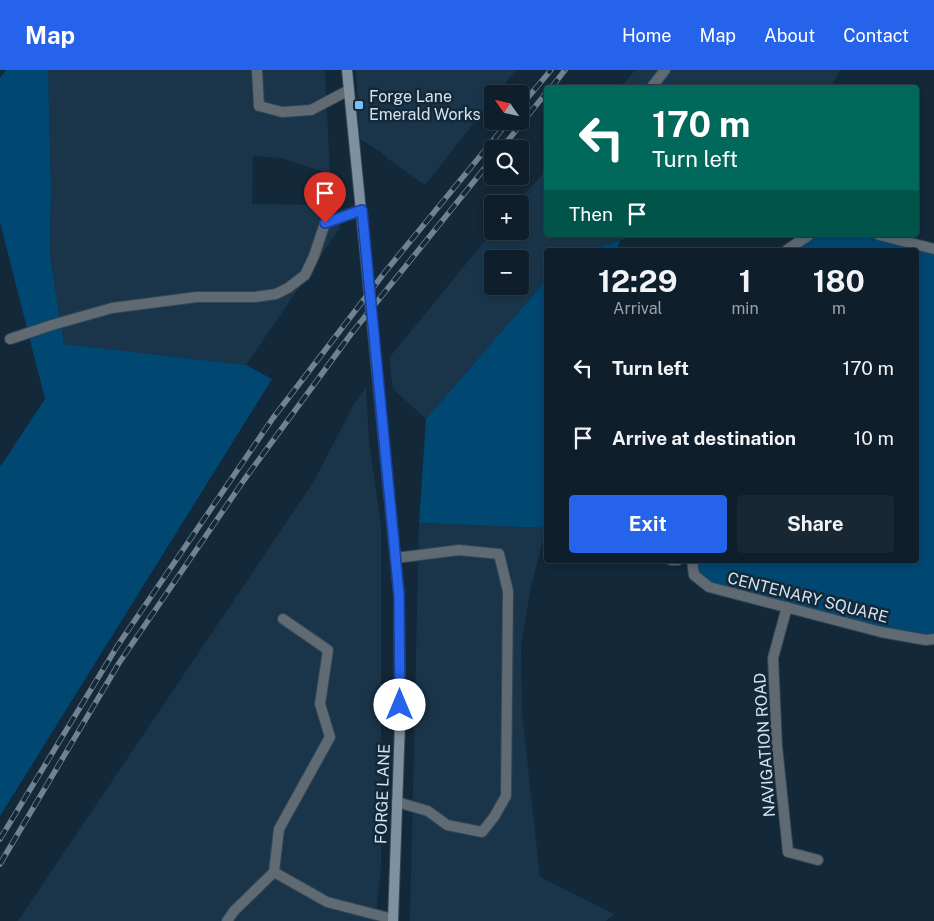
<!DOCTYPE html>
<meta charset="utf-8">
<style>
:root{--surface:#0e1e2b;--page:#172733;--text:#f1f3f6;--muted:#9ba2a9;--line:#2e3c47;--accent:#2563eb}
body{margin:0;font-family:"Public Sans",sans-serif;background:var(--page);color:var(--text);height:100vh;display:flex;flex-direction:column;font-size:19px;white-space:nowrap}
*{box-sizing:border-box;margin:0}
p{font-size:16px;color:var(--muted)}
.icon{flex:none;width:28px;height:28px;fill:none;stroke:currentColor;stroke-width:2;stroke-linecap:round;stroke-linejoin:round}
.map{position:relative;flex:1;overflow:hidden}
.drawer{position:absolute;left:544px;top:178px;width:375px;height:315px;display:flex;flex-direction:column;background:var(--surface);border-radius:5px;box-shadow:0 2px 8px #0003,0 0 0 1px var(--line)}
.drawer>*{flex:none}
.top-card{position:absolute;left:544px;top:15px;width:375px;height:152px;border-radius:5px;box-shadow:0 2px 8px #0003,0 0 0 1px var(--line);background:#00695c;color:#fff;overflow:hidden}
.needle{width:32px;rotate:304deg}
.tools{position:absolute;left:484px;top:15px;display:grid;gap:10px}
.tools a{display:grid;place-items:center;width:45px;height:45px;border-radius:5px;background:var(--surface);box-shadow:0 2px 8px #0003,0 0 0 1px var(--line);font-size:25px}
.pin{position:absolute;display:grid;place-items:center;width:42px;height:42px;color:#fff;margin:-51px -21px;border-radius:50% 50% 50% 0;rotate:-45deg;box-shadow:0 0 5px #0007}
.pin .icon{rotate:45deg}
.me{position:absolute;width:55px;margin:-28px;rotate:0deg;stroke-linejoin:round;filter:drop-shadow(0 0 4px #0008)}
.turn{display:flex;align-items:center;gap:18px;height:105px;padding:0 25px;font-size:22px}
.turn .icon{width:65px;height:65px;stroke-width:2.5}
.turn b{display:block;font-size:35px;line-height:42px}
.then{display:flex;align-items:center;height:48px;padding:0 25px;background:#0003;gap:10px;font-size:19px}
.eta{display:flex;justify-content:space-evenly;align-items:center;height:85px;text-align:center}
.eta b{font-size:30px;font-weight:700;line-height:35px}
.cta{display:flex;gap:10px;margin-top:auto;padding:10px 25px}
.cta a{flex:1;height:58px;border-radius:5px;background:var(--accent);color:#fff;font-size:20px;font-weight:700;line-height:58px;text-align:center}
.cta a+a{background:var(--page);color:var(--text)}
ul{padding:0;list-style:none}
li{display:flex;align-items:center;gap:15px;height:70px;padding:0 25px}
li div{flex:1}
li b{display:block;font-size:19px}
li em{font-style:normal}
header{display:flex;align-items:center;gap:30px;box-sizing:border-box;height:70px;padding:0 25px;background:var(--accent);color:#fff}
header strong{font-size:24px}
nav{display:flex;gap:28px;margin-inline-start:auto;font-size:18px}
.map>svg:first-child{display:block}
.built{fill:#1a354a;fill-rule:evenodd}
.green{fill:#004772}
.lines{fill:none;stroke-linecap:round;stroke-linejoin:round}
.lane-casing{stroke:#324656;stroke-width:12}
.street-casing{stroke:#324656;stroke-width:12}
.secondary-casing{stroke:#324656;stroke-width:12}
.lane{stroke:#5f6a72;stroke-width:10}
.street{stroke:#5f6a72;stroke-width:10}
.secondary{stroke:#7f909e;stroke-width:10}
.rail-casing{stroke:#718391;stroke-width:5.5}
.rail{stroke:#132839;stroke-width:4;stroke-dasharray:11;stroke-linecap:butt}
.route-casing{stroke:#184099;stroke-width:12}
.route{stroke:#2563eb;stroke-width:9}
.poi-dot{fill:#79bff8;stroke:#132839;stroke-width:2}
.labels{text-anchor:middle;stroke-width:5;stroke-linejoin:round;paint-order:stroke}
.poi-label{font-size:16px;fill:#d5e2ed;stroke:#132839;text-anchor:start}
.street-label{font-size:16px;fill:#d5e2ed;stroke:#132839}
</style>
<header>
<strong>Map</strong>
<nav><a>Home</a><a>Map</a><a>About</a><a>Contact</a></nav>
</header>
<div class="map">
<svg width="934" height="851" viewBox="0 0 934 851">
<rect width="100%" height="100%" fill="#132839"/>
<!-- built -->
<path class="built" d="M48,0H325L330,104L281,88L253,86L252,134L336,135L340,158L246,295L64,274L50,186L51,115Z
M356,0H516L497,24H492V30L425,115L388,89L382,83L360,69Z
M635,0H840L831,17L620,18Z
M546,100V165H631L620,171L588,180H546V210L426,349L393,319L389,288L493,161H520V134H516ZM492,189H520V216H492Z
M366,317L369,371L381,455V798L375,851H18L314,411L353,336Z
M419,453L546,458L530,521L521,575L522,643L540,807L614,844L606,851H410Z"/>
<!-- green -->
<path class="green" d="M6,0H48L51,115L50,186L64,274L246,295L272,309L0,746V397L45,329L0,152V8Z
M809,165H879L934,179V569L926,570L709,517L694,505L692,490H916V180H787Z
M620,171L617,180H588Z
M546,210V458L419,453L426,349Z"/>
<g class="lines">
<!-- lane casing -->
<g class="lane-casing">
<path id="lane" d="M257,0L259,36L282,42L311,40L349,20
M651,18L665,0
M10,269L52,255L112,238L197,227H255L276,224L288,218L305,205L314,186L325,153L361,140
M396,488L459,480L499,484L508,521L506,726L494,747L482,762L447,755L428,741L397,732
M283,549L328,580L320,634L330,667L279,759L274,802L327,832L393,849
M227,851L234,841L274,802"/>
</g>
<!-- street casing -->
<g class="street-casing">
<path id="street" d="M879,165L934,179
M787,180L809,165
M671,490H678
M692,490L694,505L709,517L881,562L926,570L934,569
M787,537L773,588L777,676L788,782L818,790"/>
</g>
<!-- secondary casing -->
<g class="secondary-casing">
<path id="secondary" d="M347,0L399,525L400,653L393,851"/>
</g>
<!-- lane -->
<use href="#lane" class="lane"/>
<!-- street -->
<use href="#street" class="street"/>
<!-- secondary -->
<use href="#secondary" class="secondary"/>
<!-- rail casing -->
<g class="rail-casing">
<path id="rail" d="M551,18L565,0
M520,37L551,0
M501,79L546,23
M0,769L118,575L273,348L385,202L509,51
M0,794L119,593L244,410L351,264L492,89"/>
</g>
<!-- rail -->
<use href="#rail" class="rail"/>
</g>
<g class="lines">
<!-- route casing -->
<g class="route-casing">
<path id="route" d="M325,153L362,140L399,525L400,635"/>
</g>
<!-- route -->
<use href="#route" class="route"/>
</g>
<!-- markers -->
<rect class="poi-dot" x="354" y="30" width="10" height="10" rx="2.5"/>
<g class="labels">
<!-- poi labels -->
<g class="poi-label">
<text x="369" y="32">Forge Lane<tspan x="369" dy="18">Emerald Works</tspan></text>
</g>
<!-- street labels -->
<g class="street-label">
<text transform="translate(808 527) rotate(14)" y="6">CENTENARY SQUARE</text>
<text transform="translate(764 675) rotate(-94)" y="6">NAVIGATION ROAD</text>
<text transform="translate(382 724) rotate(-88)" y="6">FORGE LANE</text>
</g>
</g>
</svg>
<div class="tools">
<a><svg class="needle" viewBox="-14 -14 28 28"><path d="M0-13l5 13h-10z" fill="#e53935"/><path d="M0 13l5-13h-10z" fill="#9ba2a9"/></svg></a>
<a><svg class="icon" aria-label="search" viewBox="0 0 24 24"><circle cx="10" cy="10" r="6"/><path d="M15 15l6 6"/></svg></a>
<a>+</a>
<a>−</a>
</div>
<div class="pin" style="left:325px;top:153px;background:#d93025"><svg class="icon" aria-label="arrive" viewBox="0 0 24 24"><path d="M6 21V4h12l-3 4 3 4H6"/></svg></div>
<svg class="me" style="left:400px;top:635px" viewBox="-20 -20 40 40"><circle r="19" fill="#fff"/><path d="M0-13L10 11 0 6-10 11z" fill="#2563eb"/></svg>
<div class="top-card">
<div class="turn"><svg class="icon" aria-label="left" viewBox="0 0 24 24"><path d="M17 20v-9H6M10 6l-5 5 5 5"/></svg><div><b>170 m</b>Turn left</div></div>
<div class="then">Then<svg class="icon" aria-label="arrive" viewBox="0 0 24 24"><path d="M6 21V4h12l-3 4 3 4H6"/></svg></div>
</div>
<section class="drawer">
<div class="eta">
<div><b>12:29</b><p>Arrival</p></div>
<div><b>1</b><p>min</p></div>
<div><b>180</b><p>m</p></div>
</div>
<ul>
<li><svg class="icon" aria-label="left" viewBox="0 0 24 24"><path d="M17 20v-9H6M10 6l-5 5 5 5"/></svg><div><b>Turn left</b></div><em>170 m</em></li>
<li><svg class="icon" aria-label="arrive" viewBox="0 0 24 24"><path d="M6 21V4h12l-3 4 3 4H6"/></svg><div><b>Arrive at destination</b></div><em>10 m</em></li>
</ul>
<div class="cta"><a>Exit</a><a>Share</a></div>
</section>
</div>
